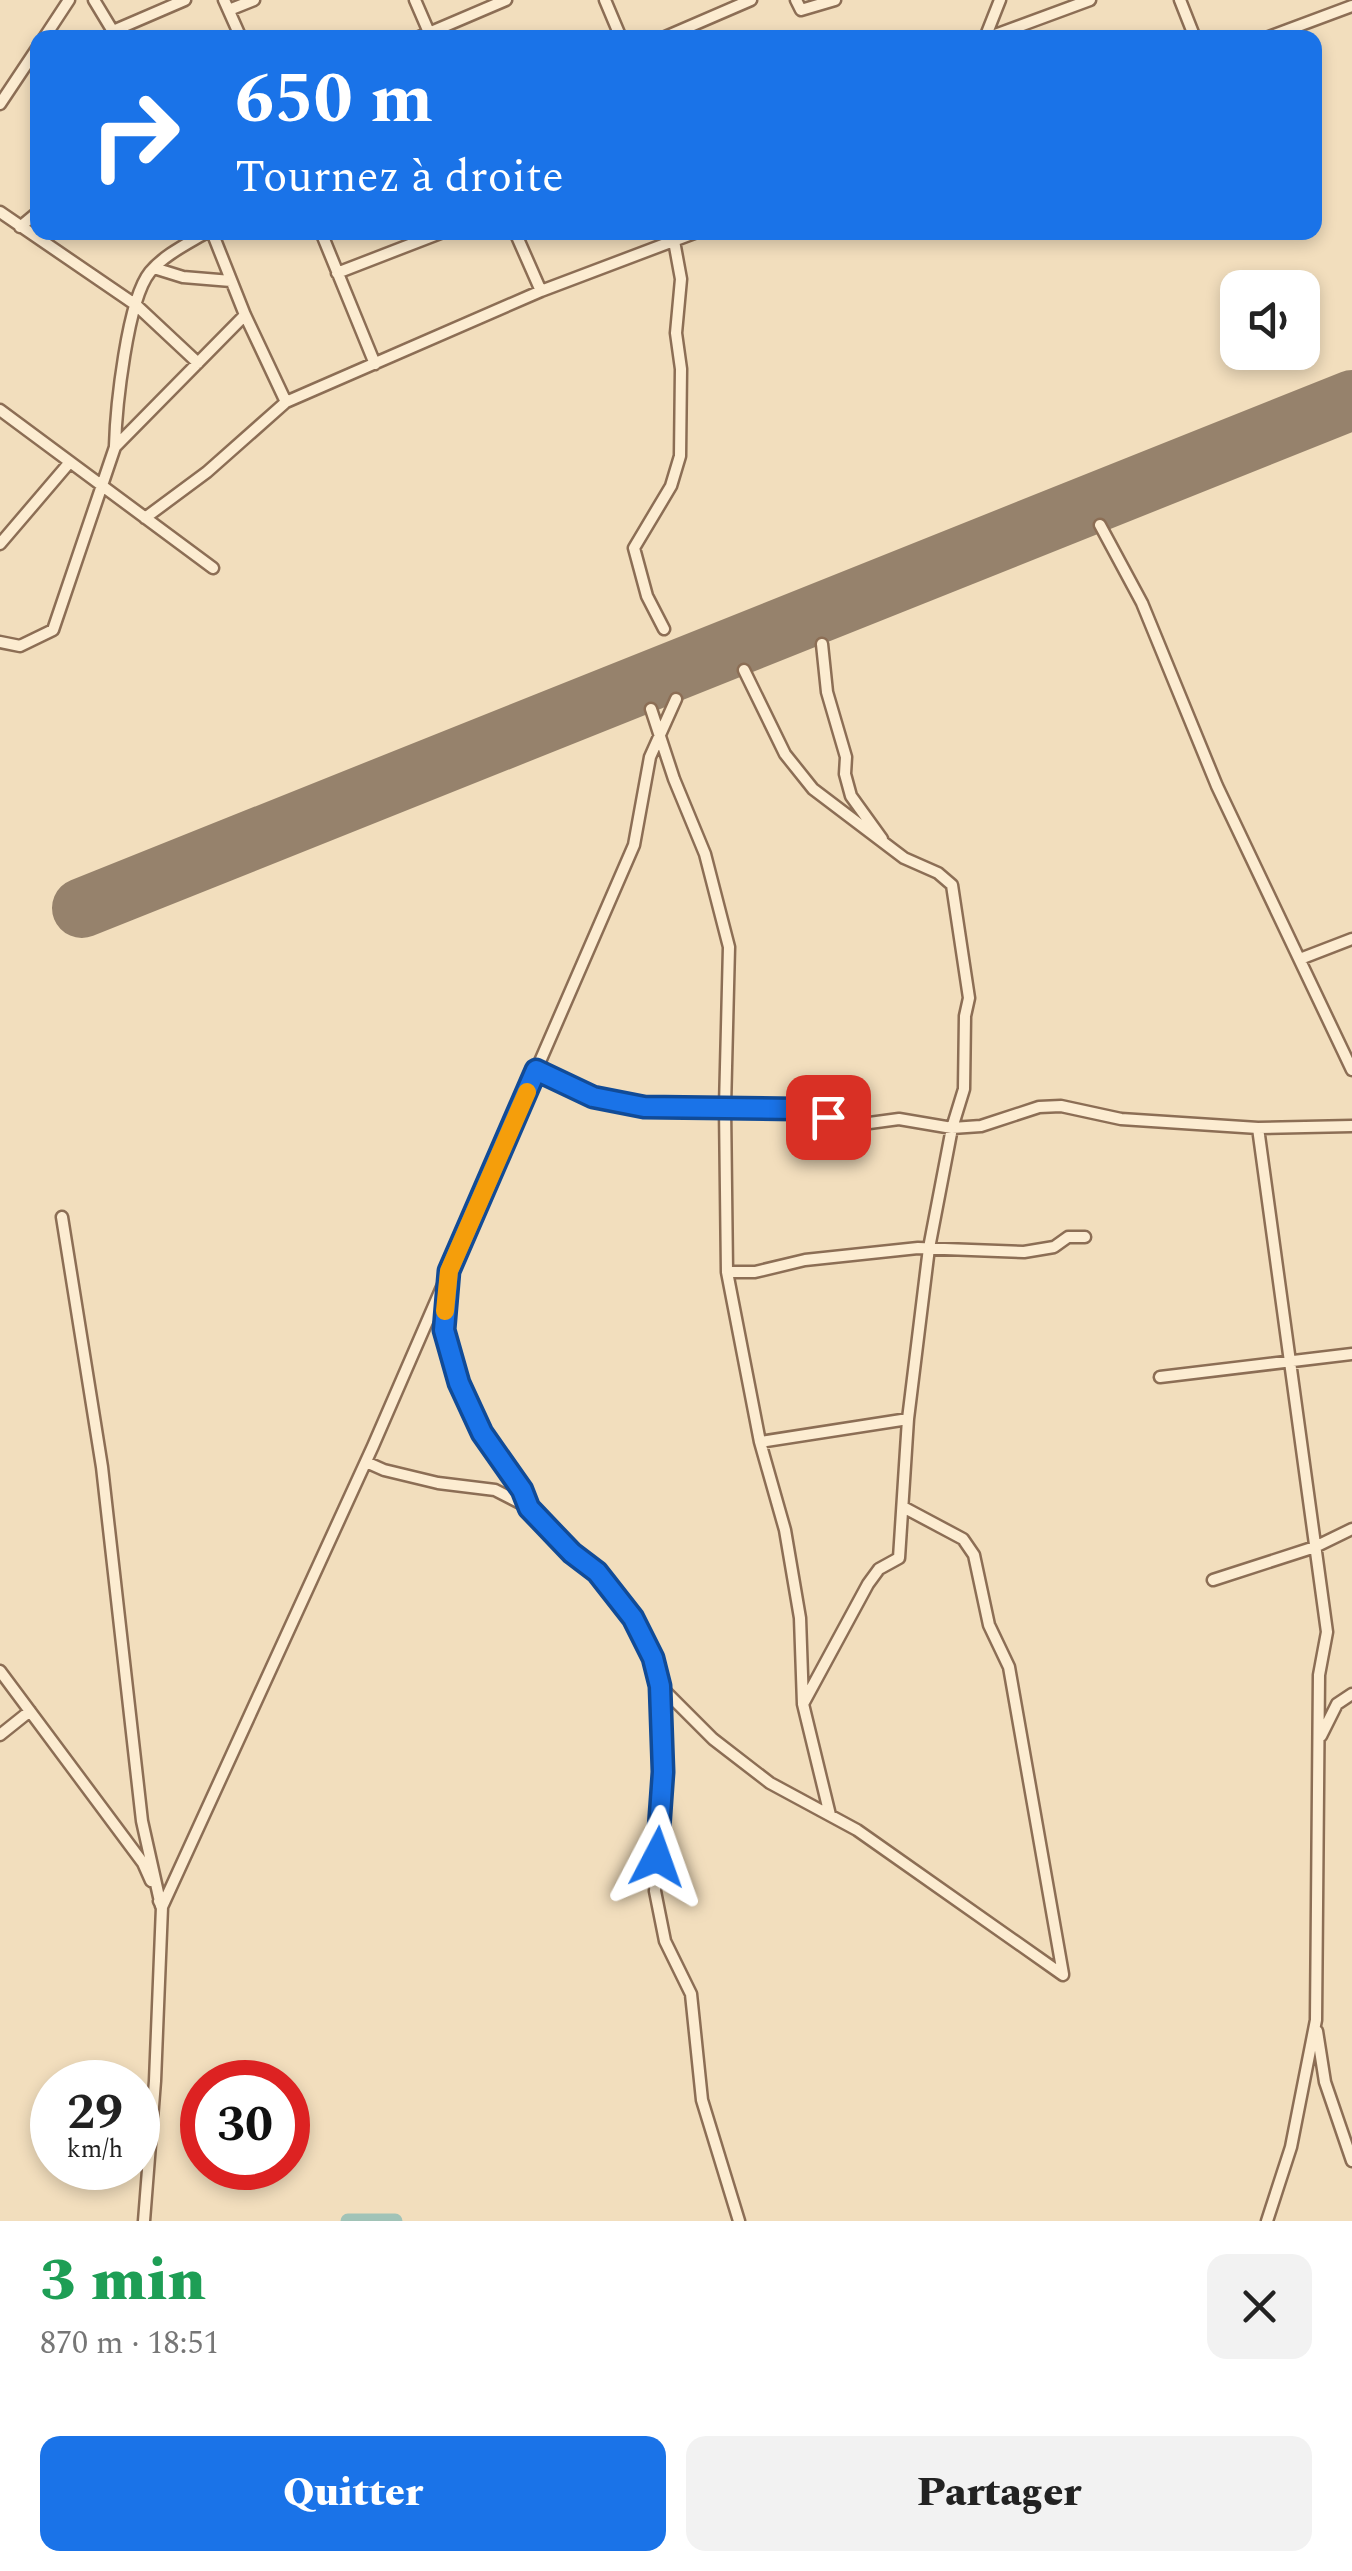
<!DOCTYPE html>
<html lang="fr">
<meta charset="utf-8">
<style>
:root{--surface:#fff;--page:#f2f2f2;--text:#222;--muted:#767676;--accent:#1a73e8}
body{margin:0;font-family:Spectral,serif;background:var(--page);color:var(--text);height:100vh;display:flex;flex-direction:column;font-size:38px;white-space:nowrap}
*{box-sizing:border-box;margin:0}
p{font-size:32px;color:var(--muted)}
.icon{flex:none;width:55px;height:55px;fill:none;stroke:currentColor;stroke-width:2;stroke-linecap:round;stroke-linejoin:round}
.map{position:relative;height:2221px;overflow:hidden}
.panel{display:flex;flex-direction:column;background:var(--surface);flex:1}
.panel>*{flex:none}
.banner{position:absolute;left:30px;top:30px;width:1292px;height:210px;border-radius:20px;box-shadow:0 5px 15px #0003;background:#1a73e8;color:#fff;overflow:hidden}
.tools{position:absolute;left:1220px;top:270px;display:grid;gap:20px}
.tools a{display:grid;place-items:center;width:100px;height:100px;border-radius:20px;background:var(--surface);box-shadow:0 5px 15px #0003;font-size:50px}
.speed{position:absolute;left:30px;top:2060px;display:flex;gap:20px;font-size:50px;font-weight:700;text-align:center}
.speed>*{display:grid;place-content:center;width:130px;height:130px;border-radius:50%;background:var(--surface);box-shadow:0 5px 15px #0003;line-height:1}
.speed small{font-size:25px;font-weight:400}
.speed .limit{border:15px solid #d22;background:#fff;color:#111}
.pin{position:absolute;display:grid;place-items:center;width:85px;height:85px;color:#fff;margin:-42px;border-radius:20px;box-shadow:0 5px 15px #0006}
.me{position:absolute;width:110px;margin:-55px;rotate:4deg;stroke-linejoin:round;filter:drop-shadow(0 0 8px #0008)}
.turn{display:flex;align-items:center;gap:35px;height:210px;padding:0 40px;font-size:45px}
.turn .icon{width:130px;height:130px;stroke-width:2.5}
.turn b{display:block;font-size:70px;line-height:85px}
.round{display:grid;place-items:center;flex:none;width:105px;height:105px;border-radius:20px;background:var(--page)}
.headline{display:flex;align-items:center;justify-content:space-between;height:170px;padding:0 40px}
h1{font-size:60px;font-weight:800;line-height:75px;color:#1e9e55}
.cta{display:flex;gap:20px;margin-top:auto;padding:20px 40px}
.cta a{flex:1;height:115px;border-radius:20px;background:var(--accent);color:#fff;font-size:40px;font-weight:800;line-height:115px;text-align:center}
.cta a+a{background:var(--page);color:var(--text)}
.map>svg:first-child{display:block}
.lines{fill:none;stroke-linecap:round;stroke-linejoin:round}
.river{stroke:#a1c3b7;stroke-width:15}
.runway{stroke:#96826c;stroke-width:60}
.minor-casing{stroke:#8c6e55;stroke-width:15}
.minor{stroke:#fcecd1;stroke-width:10}
.route-casing{stroke:#114b97;stroke-width:25}
.route{stroke:#1a73e8;stroke-width:18}
.slow{stroke:#f59e0b;stroke-width:18}
</style>
<div class="map">
<svg width="1352" height="2221" viewBox="0 0 1352 2221">
<rect width="100%" height="100%" fill="#f2debd"/>
<g class="lines">
<!-- river -->
<path class="river" d="M348,2221H395"/>
<!-- runway -->
<path class="runway" d="M82,908L1352,400"/>
<!-- minor casing -->
<g class="minor-casing">
<path id="minor" d="M94,0L117,38
M224,0L241,38
M415,0L431,37
M605,0L621,38
M796,0L801,10L835,0
M1180,0L1195,38
M229,10L254,0
M113,31L185,0
M44,38L69,0
M417,38L506,0
M663,38L751,0
M985,38L1000,0
M987,38L1090,0
M1266,38L1352,6
M0,104L38,47
M0,212L136,305L198,363
M20,227L38,212
M212,232L245,315L286,402
M321,232L375,364
M515,232L541,291
M154,268L183,277L231,281
M337,273L443,232
M0,410L213,568
M115,446C116,409 127,300 150,272C164,255 187,244 207,232
M145,518L207,472L286,402L541,291L697,232
M1100,525L1142,603L1217,786L1352,1070
M0,544L70,462
M664,629L647,596L634,548L671,486L680,456L681,369L676,333L681,279L674,241
M0,642L20,646L53,630L115,447L245,315
M822,644L827,692L846,757L845,774L851,796L882,839
M744,670L785,754L813,789L904,858L938,873L952,885L969,998L965,1016L964,1089L952,1128L929,1248L908,1419L899,1558L879,1569L868,1584L803,1704
M651,709L674,779L705,854L729,947L725,1107L727,1272L760,1442L785,1530L800,1618L803,1704L830,1815
M1300,959L1352,939
M536,1069L593,1097L643,1107L795,1109L862,1124L899,1119L952,1128L981,1126L1039,1107L1061,1106L1121,1119L1258,1128L1352,1126
M1258,1128L1327,1632L1319,1675L1316,2020L1291,2147L1267,2221
M62,1217L102,1467L142,1821L161,1906
M727,1272H755L805,1260L918,1248L1024,1252L1054,1247L1068,1237H1085
M448,1282L443,1329L459,1383L481,1433L523,1490L529,1508L572,1553L597,1573L633,1618L653,1657L660,1686L713,1739L770,1783L857,1830L1063,1975
M1160,1377L1352,1354
M760,1442L908,1419
M366,1462L384,1470L438,1483L495,1490L528,1507
M903,1507L963,1539L974,1555L989,1625L1009,1667L1063,1974
M1213,1580L1315,1547L1352,1529
M0,1671L143,1863L151,1881
M660,1687L663,1772L655,1891L665,1941L691,1994L702,2100L739,2221
M0,1735L30,1711
M1321,1736L1337,1704L1352,1694
M162,1907L373,1446L634,845L650,757L676,699
M1317,2031L1325,2082L1352,2161
M144,2221L155,2081L162,1907L159,1901"/>
</g>
<!-- minor -->
<use href="#minor" class="minor"/>
</g>
<g class="lines">
<!-- route casing -->
<g class="route-casing">
<path id="route" d="M657,1857L663,1772L660,1686L653,1658L633,1618L597,1572L572,1553L529,1508L522,1490L482,1433L459,1383L444,1330L449,1271L536,1070L593,1097L644,1107L796,1109L828,1117"/>
</g>
<!-- route -->
<use href="#route" class="route"/>
<!-- slow -->
<path class="slow" d="M445,1311L449,1271L527,1092"/>
</g>
</svg>
<div class="tools">
<a><svg class="icon" aria-label="sound" viewBox="0 0 24 24"><path d="M4 9h4l5-4v14l-5-4H4zM17 9q2 3 0 6"/></svg></a>
</div>
<div class="speed"><div>29<small>km/h</small></div><div class="limit">30</div></div>
<div class="pin" style="left:828px;top:1117px;background:#d93025"><svg class="icon" aria-label="arrive" viewBox="0 0 24 24"><path d="M6 21V4h12l-3 4 3 4H6"/></svg></div>
<svg class="me" style="left:657px;top:1857px" viewBox="-20 -20 40 40"><path d="M0-17L14 15 0 8-14 15z" fill="#1a73e8" stroke="#fff" stroke-width="4"/></svg>
<div class="banner">
<div class="turn"><svg class="icon" aria-label="right" viewBox="0 0 24 24"><path d="M7 20v-9h11M14 6l5 5-5 5"/></svg><div><b>650 m</b>Tournez à droite</div></div>
</div>
</div>
<section class="panel">
<div class="headline"><div><h1>3 min</h1><p>870 m · 18:51</p></div><a class="round"><svg class="icon" aria-label="close" viewBox="0 0 24 24"><path d="M6 6l12 12M18 6L6 18"/></svg></a></div>
<div class="cta"><a>Quitter</a><a>Partager</a></div>
</section>
